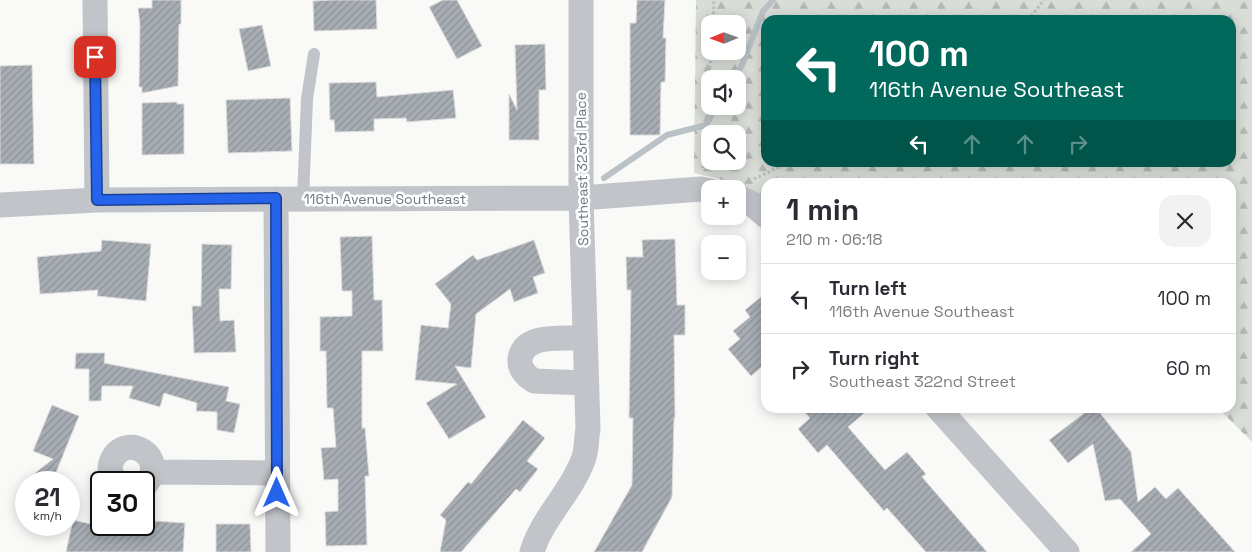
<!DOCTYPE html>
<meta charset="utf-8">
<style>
:root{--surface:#fff;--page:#f2f2f3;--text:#2b2b33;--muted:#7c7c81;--line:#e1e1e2}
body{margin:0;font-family:"Space Grotesk",sans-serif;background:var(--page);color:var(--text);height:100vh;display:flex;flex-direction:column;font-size:19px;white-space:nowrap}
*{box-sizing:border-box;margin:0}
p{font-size:16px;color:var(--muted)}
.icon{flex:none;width:28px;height:28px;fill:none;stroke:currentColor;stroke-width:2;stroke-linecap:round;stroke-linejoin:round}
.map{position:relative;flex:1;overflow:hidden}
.side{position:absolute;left:761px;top:178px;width:475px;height:235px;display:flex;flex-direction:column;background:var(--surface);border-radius:15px;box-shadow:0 2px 12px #0003}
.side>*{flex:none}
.top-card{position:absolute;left:761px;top:15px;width:475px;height:152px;border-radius:15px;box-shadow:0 2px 12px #0003;background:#00695c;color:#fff;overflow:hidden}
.needle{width:32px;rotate:269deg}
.fabs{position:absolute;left:701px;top:15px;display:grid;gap:10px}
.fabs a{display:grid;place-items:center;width:45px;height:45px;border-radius:10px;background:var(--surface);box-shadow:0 2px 12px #0003;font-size:25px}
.speed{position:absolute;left:15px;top:471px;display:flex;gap:10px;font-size:25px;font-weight:700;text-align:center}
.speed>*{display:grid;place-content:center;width:65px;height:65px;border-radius:50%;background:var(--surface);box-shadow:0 2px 12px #0003;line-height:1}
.speed small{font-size:12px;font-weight:400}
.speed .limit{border:2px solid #111;border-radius:8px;background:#fff;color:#111}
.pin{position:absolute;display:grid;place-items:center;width:42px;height:42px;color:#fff;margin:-21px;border-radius:10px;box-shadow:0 2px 8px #0006}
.me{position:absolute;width:55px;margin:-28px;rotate:0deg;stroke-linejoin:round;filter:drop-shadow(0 0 4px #0008)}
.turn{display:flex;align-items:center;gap:18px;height:105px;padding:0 25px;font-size:22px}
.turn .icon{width:65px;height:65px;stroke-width:2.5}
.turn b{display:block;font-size:35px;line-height:42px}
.lanes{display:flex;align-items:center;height:48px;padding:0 25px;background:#0003;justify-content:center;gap:25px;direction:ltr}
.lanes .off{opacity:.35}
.round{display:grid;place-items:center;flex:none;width:52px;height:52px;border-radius:15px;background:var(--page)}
.headline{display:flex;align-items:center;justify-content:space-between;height:85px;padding:0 25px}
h1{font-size:30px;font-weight:600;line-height:38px}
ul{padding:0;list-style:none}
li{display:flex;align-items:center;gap:15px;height:70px;padding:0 25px;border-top:1px solid var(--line)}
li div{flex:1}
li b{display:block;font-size:19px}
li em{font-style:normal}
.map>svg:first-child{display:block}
.forest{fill:url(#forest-firs);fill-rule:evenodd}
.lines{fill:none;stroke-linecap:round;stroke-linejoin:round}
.stream{stroke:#bac2c7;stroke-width:6}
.building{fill:url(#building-hatch);stroke:#dbdbd9}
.path{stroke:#b9bcbe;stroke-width:3;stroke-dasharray:2.5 2.5;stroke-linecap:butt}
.lane{stroke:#c1c4c8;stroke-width:12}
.street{stroke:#c1c4c8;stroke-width:25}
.route-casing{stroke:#184099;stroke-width:12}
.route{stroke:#2563eb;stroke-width:9}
.labels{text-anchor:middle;stroke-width:5;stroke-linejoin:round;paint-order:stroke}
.street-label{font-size:14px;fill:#6c7884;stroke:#fff}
</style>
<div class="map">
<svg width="1252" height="552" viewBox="0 0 1252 552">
<defs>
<pattern id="forest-firs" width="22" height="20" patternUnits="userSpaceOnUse" patternTransform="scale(1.25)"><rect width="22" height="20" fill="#d9ddd7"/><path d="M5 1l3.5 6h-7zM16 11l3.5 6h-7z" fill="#b4b8b4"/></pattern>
<pattern id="building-hatch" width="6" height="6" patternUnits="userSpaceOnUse" patternTransform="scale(1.25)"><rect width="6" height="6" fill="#a7adb3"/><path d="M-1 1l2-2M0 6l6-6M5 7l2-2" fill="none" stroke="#8c9297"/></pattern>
</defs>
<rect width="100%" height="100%" fill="#f9f9f7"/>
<!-- forest -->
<path class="forest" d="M696,0H1252V442L1218,408H1231V182H766V198L735,183L694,173ZM766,20H1231V162H766ZM710,24H738V51H710ZM710,79H738V106H710ZM710,134H738V161H710Z"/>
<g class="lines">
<!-- stream -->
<path class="stream" d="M734,79L742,65L763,11L773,0
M604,178L667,135L706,125L717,106"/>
</g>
<!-- building -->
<path class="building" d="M152,0H181V24H179L178,86L142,93V87H139L140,25L138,8H152Z
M332,0H376L377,29L314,31L313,1Z
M443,0H457L482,46L457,59L429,7Z
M637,0H665L663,38H666L665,82H661L660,135H630V23H636Z
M262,25L271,66L248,71L239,29Z
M545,44L546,90H539V140H509V94L517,110L515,45Z
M32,65L34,164H0V66Z
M376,82L377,97L453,90L456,118L407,122L406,118L374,119V131L335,132L334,120H330L329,83Z
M290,98L292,151L228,153L226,100Z
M177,102V104H184V154L142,155V103Z
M372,236L374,300H382L383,351H362V428H365L369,476H365L367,545L326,546L325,512L338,511V479L324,480L321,448L336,447L333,408H327L326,351H320V317L352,316V291H342L340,237Z
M675,239L677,305H685V335H674L675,418H674L672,497L642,552H594L632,485L633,418H629L631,290H627L626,257H643L642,240Z
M102,240L151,244L146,301L97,296L98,290L40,294L37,257L101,251Z
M534,240L545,273L533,277L538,293L514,302L510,289L476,314L471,368L455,366L486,417L449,439L426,403L457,384L415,380L421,325L448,328L451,304L435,284L473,255L477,260Z
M202,244L232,245L231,289H219L220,321L234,320L236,352L194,353L192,306H201Z
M766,293V363L751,376L728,349L740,339L733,331L750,317L745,310Z
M76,353H105L104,363L229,387L226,401L240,404L234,433L217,430V412L196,411L197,403L164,393L160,407L129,398L133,386H102L101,401H89V369H75Z
M52,405L79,416L52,482H24L53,459L33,451Z
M801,408H870L848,427L885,470L907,452L926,474L922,477L987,552H926L887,508L884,511L827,445L818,453L798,429L810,418Z
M1091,408H1096L1131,452L1138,502L1155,487L1166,499L1178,488L1235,552H1131L1151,534L1120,499L1105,501L1093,444L1068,463L1049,440Z
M523,420L545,438L527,461L538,469L520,492L516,489L461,552H440L446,520L440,515L468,482L471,484Z
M73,520L135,534L136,528L154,529L155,521L185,523L183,552H66Z
M216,524H250L251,552H216Z"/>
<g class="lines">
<!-- path -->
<path class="path" d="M1028,20L1044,0
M713,24L714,0
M703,168L711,51
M754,179L790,162"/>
<!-- lane -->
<path class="lane" d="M303,199L307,99L314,54"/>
<!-- street -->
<path class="street" d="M95,0L97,200
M738,197L751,203L766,216
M276,199L278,552
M0,205L97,200L581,198L701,189L710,191
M585,338C565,339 524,332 520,359C519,369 526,376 534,381L586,383
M938,408L1067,552
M153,472L277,473
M116,482C111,476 108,468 112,460C126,431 169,457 146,484
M532,552C542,518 571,493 583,460C587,451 586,439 588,429L581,198V0"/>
</g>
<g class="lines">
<!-- route casing -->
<g class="route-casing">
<path id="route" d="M95,57L97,200L276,198L277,493"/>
</g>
<!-- route -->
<use href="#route" class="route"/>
</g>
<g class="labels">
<!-- street labels -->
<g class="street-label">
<text transform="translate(582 169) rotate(-91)" y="5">Southeast 323rd Place</text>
<text x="385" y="204">116th Avenue Southeast</text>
</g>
</g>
</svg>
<div class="fabs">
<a><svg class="needle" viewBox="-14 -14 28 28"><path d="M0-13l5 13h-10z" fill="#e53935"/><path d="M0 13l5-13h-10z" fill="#7c7c81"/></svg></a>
<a><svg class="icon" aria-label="sound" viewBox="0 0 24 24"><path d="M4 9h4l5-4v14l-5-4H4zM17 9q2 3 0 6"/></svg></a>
<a><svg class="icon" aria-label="search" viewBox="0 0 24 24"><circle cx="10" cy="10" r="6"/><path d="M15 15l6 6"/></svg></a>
<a>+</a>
<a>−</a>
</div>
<div class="speed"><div>21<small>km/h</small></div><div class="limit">30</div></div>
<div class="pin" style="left:95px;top:57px;background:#d93025"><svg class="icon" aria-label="arrive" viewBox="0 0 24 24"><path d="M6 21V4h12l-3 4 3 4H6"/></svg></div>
<svg class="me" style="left:277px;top:493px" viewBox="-20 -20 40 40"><path d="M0-17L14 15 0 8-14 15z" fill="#2563eb" stroke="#fff" stroke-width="4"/></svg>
<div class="top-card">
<div class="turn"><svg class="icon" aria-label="left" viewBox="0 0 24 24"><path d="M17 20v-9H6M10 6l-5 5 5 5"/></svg><div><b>100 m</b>116th Avenue Southeast</div></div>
<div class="lanes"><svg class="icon" aria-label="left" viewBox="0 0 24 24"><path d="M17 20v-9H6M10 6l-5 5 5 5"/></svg><svg class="icon off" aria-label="ahead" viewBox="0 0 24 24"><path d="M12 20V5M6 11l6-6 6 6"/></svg><svg class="icon off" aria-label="ahead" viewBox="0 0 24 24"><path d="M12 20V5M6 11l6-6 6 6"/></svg><svg class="icon off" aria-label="right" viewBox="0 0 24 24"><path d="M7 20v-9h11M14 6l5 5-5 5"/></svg></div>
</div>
<section class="side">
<div class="headline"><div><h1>1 min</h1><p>210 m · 06:18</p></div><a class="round"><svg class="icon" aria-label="close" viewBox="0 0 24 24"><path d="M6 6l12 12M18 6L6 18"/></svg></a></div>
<ul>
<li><svg class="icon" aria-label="left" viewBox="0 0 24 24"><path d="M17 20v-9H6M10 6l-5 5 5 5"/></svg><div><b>Turn left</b><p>116th Avenue Southeast</p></div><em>100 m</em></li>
<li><svg class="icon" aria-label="right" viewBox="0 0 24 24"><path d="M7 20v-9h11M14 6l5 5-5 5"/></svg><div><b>Turn right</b><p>Southeast 322nd Street</p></div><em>60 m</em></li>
</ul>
</section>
</div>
